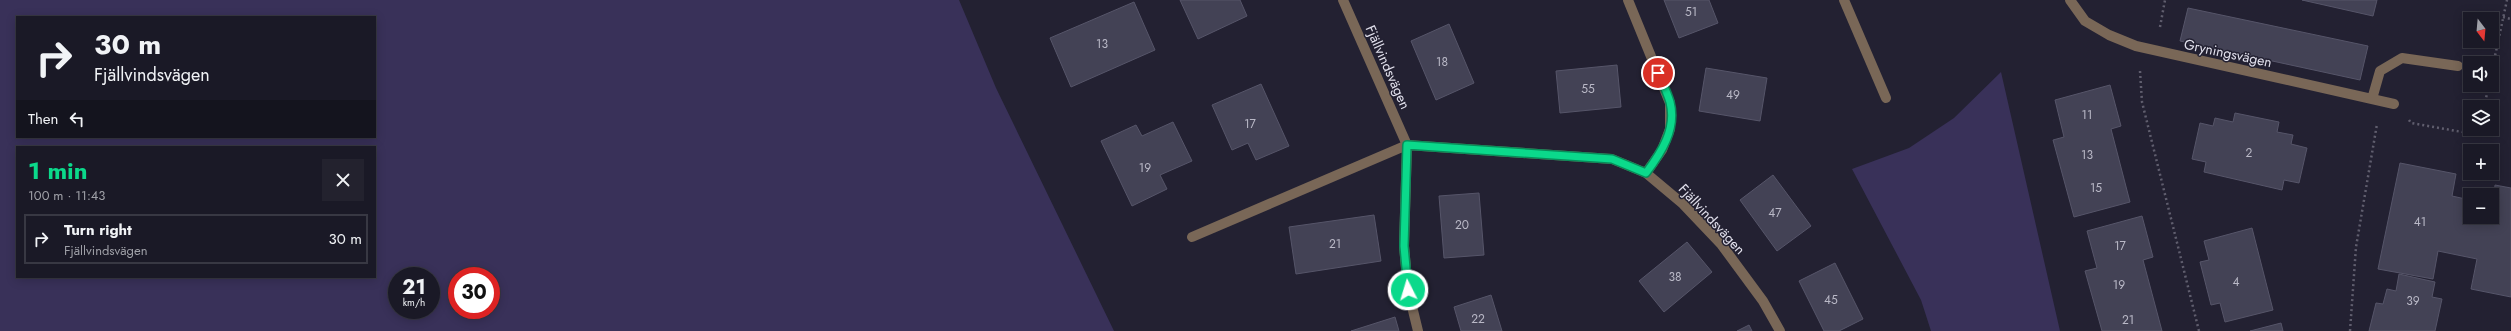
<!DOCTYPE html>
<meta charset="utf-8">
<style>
:root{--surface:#1a1926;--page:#23222e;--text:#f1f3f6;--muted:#9fa0a7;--line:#383843;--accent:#0bd98b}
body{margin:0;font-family:Jost,sans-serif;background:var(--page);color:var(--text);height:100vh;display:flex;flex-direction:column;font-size:15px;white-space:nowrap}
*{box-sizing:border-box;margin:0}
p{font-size:13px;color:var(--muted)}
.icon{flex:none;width:22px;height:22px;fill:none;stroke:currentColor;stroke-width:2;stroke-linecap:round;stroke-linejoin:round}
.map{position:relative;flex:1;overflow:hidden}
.drawer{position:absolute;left:16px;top:146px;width:360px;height:132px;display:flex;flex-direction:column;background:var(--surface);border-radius:0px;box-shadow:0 2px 10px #0003,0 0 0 1px var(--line)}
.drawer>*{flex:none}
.hud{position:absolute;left:16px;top:16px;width:360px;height:122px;border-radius:0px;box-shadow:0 2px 10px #0003,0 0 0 1px var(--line);background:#1a1926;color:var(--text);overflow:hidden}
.needle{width:26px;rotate:164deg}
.controls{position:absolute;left:2463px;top:12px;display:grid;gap:8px}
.controls a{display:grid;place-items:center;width:36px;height:36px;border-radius:0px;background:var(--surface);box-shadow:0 2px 10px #0003,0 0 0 1px var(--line);font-size:20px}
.speed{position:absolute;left:388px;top:267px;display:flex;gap:8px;font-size:20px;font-weight:700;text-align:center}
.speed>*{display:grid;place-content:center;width:52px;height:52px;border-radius:50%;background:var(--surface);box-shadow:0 2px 10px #0003,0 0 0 1px var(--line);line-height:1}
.speed small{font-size:10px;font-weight:400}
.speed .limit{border:6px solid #d22;background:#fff;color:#111}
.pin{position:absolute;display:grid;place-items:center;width:34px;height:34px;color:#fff;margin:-17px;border:2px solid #fff;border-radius:50%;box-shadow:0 1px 4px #0007}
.me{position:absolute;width:44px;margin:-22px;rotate:355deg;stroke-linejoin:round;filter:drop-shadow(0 0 3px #0008)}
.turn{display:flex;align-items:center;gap:14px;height:84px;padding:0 12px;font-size:18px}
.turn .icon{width:52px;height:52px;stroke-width:2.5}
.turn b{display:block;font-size:28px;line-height:34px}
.then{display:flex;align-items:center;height:38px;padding:0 12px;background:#0003;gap:8px;font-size:15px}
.round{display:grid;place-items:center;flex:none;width:42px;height:42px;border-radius:0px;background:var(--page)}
.overview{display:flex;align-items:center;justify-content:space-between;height:68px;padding:0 12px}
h1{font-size:24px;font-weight:700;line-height:30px;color:var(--accent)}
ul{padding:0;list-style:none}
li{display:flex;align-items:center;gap:12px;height:50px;margin:0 8px 6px;padding:0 4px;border:2px solid var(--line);border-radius:0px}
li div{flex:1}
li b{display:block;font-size:15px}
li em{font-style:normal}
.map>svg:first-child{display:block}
.green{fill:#393159;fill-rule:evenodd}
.building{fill:#434255;stroke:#565569}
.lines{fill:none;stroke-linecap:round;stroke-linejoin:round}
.path{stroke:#605e6e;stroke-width:2.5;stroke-dasharray:2 3;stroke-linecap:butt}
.minor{stroke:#796757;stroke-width:10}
.route-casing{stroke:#078d5a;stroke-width:10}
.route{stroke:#0bd98b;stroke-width:7}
.labels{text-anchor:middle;stroke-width:3;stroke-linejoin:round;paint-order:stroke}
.number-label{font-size:12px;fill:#bab9c7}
.street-label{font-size:14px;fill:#e2e1ed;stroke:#232132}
</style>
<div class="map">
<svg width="2511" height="331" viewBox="0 0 2511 331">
<rect width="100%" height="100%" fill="#232132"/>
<!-- green -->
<path class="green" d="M0,0H959L996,88L1114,331H0ZM17,17H375V137H17ZM17,147H375V277H17ZM397,276H431V310H397ZM457,276H491V310H457Z
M2001,72L2060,331H1931L1921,300L1852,169L1909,148L1954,118Z"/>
<!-- building -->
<path class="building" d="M1180,0H1240L1247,16L1198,39Z
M1664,0H1709L1718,23L1679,38Z
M2302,0H2377L2373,16Z
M1134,2L1155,50L1071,87L1050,38Z
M2188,8L2368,46L2360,80L2180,41Z
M1449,24L1474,83L1436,100L1411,41Z
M1617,65L1621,107L1560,113L1556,71Z
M1706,68L1767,78L1760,121L1699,111Z
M1261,84L1289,146L1256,160L1248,143L1232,150L1212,105Z
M2110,85L2121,126L2111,129L2130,202L2074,217L2053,140L2064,137L2055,100Z
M2235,113L2279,122L2277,132L2293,135L2291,144L2307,148L2299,183L2284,180L2282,190L2204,172L2206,162L2192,159L2200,123L2213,126L2215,118L2233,122Z
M1173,122L1192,161L1160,175L1167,189L1132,206L1101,141L1136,125L1142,136Z
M2400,163L2456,174L2452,196L2470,200V217H2492L2495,185L2511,188V297L2471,289L2477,259L2438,251L2433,279L2378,269Z
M1773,175L1811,226L1777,251L1740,200Z
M1479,193L1484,255L1444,258L1439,196Z
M1374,215L1381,261L1296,274L1289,227Z
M2142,216L2153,257L2143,260L2162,331H2102L2085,271L2097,268L2087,231Z
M2252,228L2273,310L2225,322L2220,303L2211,305L2200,262L2209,260L2204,241Z
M1687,242L1712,272L1664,312L1639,281Z
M1835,263L1863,319L1839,331H1824L1799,281Z
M2399,274L2435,282L2432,297L2442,299L2435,331H2369L2376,303L2383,304L2387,289L2396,291Z
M1491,295L1502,331H1461L1454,307Z
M1395,317L1399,331H1351Z
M2281,323L2283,331H2250Z
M1749,325L1752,331H1737Z"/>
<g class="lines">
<!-- path -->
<path class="path" d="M2503,17L2511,19
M2160,27L2165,0
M2492,70L2507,0
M2140,71L2142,102L2199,331
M2484,107L2489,85
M2409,120L2411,123L2468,133L2475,129
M2350,331L2356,247L2377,124"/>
<!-- minor -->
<path class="minor" d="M1343,0L1407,145L1404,246L1408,290L1418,331
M1628,0L1670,103V129L1662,150L1646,173
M1844,0L1886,98
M2070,0L2085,21L2109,35L2136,46L2394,104
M2372,99L2380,71L2402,58L2458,66
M1192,237L1407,145L1612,159L1646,173L1683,204L1721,244L1763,301L1780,331"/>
</g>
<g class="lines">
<!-- route casing -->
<g class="route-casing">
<path id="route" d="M1408,290L1404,246L1407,145L1612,159L1646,173C1661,153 1677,129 1670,102C1667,92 1662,82 1658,73"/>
</g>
<!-- route -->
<use href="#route" class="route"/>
</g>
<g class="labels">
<!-- number labels -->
<g class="number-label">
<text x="1691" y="16">51</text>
<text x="1102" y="48">13</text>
<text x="1442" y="66">18</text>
<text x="1588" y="93">55</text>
<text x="1733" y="99">49</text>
<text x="2087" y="119">11</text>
<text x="1250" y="128">17</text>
<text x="2249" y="157">2</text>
<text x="2087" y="159">13</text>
<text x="1145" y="172">19</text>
<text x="2096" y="192">15</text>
<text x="1775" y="217">47</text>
<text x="2420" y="226">41</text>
<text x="1462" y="229">20</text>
<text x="1335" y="248">21</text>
<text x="2120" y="250">17</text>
<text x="1675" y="281">38</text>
<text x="2236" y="286">4</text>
<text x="2119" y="289">19</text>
<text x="1831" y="304">45</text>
<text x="2413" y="305">39</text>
<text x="1478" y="323">22</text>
<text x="2128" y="324">21</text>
</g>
<!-- street labels -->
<g class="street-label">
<text transform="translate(2228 53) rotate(12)" y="5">Gryningsvägen</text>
<text transform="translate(1388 67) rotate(66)" y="5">Fjällvindsvägen</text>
<text transform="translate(1712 219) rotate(47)" y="5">Fjällvindsvägen</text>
</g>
</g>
</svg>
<div class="controls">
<a><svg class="needle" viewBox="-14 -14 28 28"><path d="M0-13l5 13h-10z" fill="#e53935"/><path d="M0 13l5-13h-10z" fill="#9fa0a7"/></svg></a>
<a><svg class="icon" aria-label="sound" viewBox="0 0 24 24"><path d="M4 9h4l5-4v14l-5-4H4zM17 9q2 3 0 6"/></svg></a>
<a><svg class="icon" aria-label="layers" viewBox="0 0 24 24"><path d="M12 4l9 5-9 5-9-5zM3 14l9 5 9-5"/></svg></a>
<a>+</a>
<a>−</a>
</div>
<div class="speed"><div>21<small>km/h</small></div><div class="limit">30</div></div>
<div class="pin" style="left:1658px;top:73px;background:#d93025"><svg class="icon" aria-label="arrive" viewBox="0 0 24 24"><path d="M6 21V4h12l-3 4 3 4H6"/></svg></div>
<svg class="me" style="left:1408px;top:290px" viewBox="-20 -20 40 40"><circle r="17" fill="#0bd98b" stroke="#fff" stroke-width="3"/><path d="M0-11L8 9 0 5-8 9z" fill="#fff"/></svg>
<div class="hud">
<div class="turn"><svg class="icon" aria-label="right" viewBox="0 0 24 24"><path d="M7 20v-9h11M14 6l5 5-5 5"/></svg><div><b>30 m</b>Fjällvindsvägen</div></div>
<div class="then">Then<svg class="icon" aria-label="left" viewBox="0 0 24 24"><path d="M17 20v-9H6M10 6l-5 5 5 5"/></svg></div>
</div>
<section class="drawer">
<div class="overview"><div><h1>1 min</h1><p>100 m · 11:43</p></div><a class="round"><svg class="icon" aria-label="close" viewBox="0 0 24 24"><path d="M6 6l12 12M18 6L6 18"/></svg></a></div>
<ul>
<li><svg class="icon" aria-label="right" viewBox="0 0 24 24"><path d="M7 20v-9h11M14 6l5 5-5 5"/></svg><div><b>Turn right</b><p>Fjällvindsvägen</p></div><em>30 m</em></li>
</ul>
</section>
</div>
